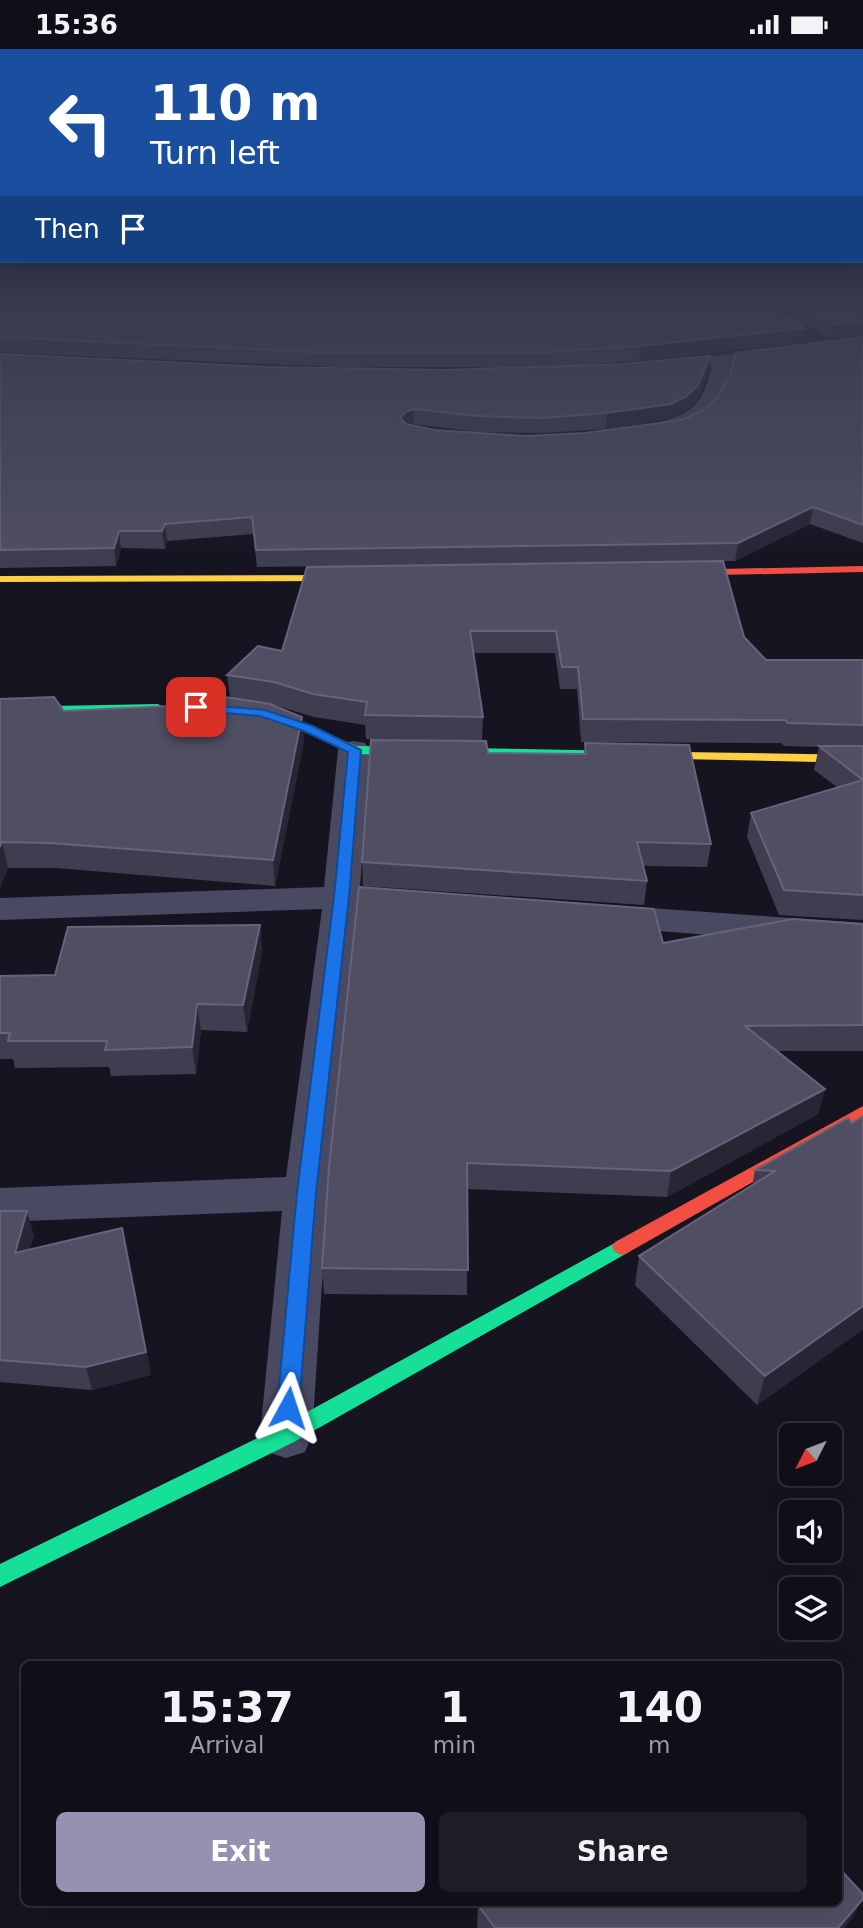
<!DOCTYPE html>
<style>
:root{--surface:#100f19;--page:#1e1d26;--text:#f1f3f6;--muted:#9c9ca2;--line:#302f38;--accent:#9591b1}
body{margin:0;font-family:"DejaVu Sans",sans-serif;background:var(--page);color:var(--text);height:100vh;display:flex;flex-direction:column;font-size:26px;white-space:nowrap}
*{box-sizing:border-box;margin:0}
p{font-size:23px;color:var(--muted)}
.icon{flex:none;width:38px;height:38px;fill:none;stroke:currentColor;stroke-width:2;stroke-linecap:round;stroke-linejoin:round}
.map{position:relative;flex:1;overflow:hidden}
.details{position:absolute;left:21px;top:1612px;width:821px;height:245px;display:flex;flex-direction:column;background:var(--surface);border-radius:10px;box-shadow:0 7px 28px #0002,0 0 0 2px var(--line)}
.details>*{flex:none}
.top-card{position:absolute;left:0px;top:0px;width:864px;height:214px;box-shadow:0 7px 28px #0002,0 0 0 2px var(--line);background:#1a4fa0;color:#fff;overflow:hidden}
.needle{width:46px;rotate:228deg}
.buttons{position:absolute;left:779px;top:1374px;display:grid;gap:14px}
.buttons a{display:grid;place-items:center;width:63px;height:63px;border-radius:10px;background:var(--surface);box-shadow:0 7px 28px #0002,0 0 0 2px var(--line);font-size:35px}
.pin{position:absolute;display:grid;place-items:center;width:60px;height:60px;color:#fff;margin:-30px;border-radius:14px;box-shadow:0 4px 10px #0006}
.me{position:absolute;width:77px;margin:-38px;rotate:5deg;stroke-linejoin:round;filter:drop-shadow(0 0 5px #0008)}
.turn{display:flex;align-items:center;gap:24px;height:147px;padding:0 35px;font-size:32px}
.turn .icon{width:91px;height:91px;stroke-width:2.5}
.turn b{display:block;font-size:49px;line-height:60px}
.then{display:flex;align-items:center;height:66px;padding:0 35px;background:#0003;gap:14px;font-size:26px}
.eta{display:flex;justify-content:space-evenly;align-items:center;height:119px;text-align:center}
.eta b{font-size:42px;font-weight:600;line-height:49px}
.button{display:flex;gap:14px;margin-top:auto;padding:14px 35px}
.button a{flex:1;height:80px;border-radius:10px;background:var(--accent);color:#fff;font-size:28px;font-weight:600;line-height:80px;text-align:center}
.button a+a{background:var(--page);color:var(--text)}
.status{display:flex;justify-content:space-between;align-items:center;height:49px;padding:0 35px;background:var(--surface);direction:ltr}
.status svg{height:19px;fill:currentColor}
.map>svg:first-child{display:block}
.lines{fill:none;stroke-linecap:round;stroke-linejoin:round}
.street{fill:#4a4962;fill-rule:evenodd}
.fast{fill:#16e098;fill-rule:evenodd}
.slow{fill:#ffcf43;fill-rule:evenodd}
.jam{fill:#f24e42;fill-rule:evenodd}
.wall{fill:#403d50}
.shaded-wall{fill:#282635}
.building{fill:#504e63;stroke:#66637b;stroke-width:2}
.route{fill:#1a73e8;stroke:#114b97;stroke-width:2}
</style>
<div class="status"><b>15:36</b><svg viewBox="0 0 49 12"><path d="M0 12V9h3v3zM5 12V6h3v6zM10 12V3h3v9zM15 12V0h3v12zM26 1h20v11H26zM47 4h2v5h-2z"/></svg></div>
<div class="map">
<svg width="863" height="1879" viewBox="0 0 863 1879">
<rect width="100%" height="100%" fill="#161421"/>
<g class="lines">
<!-- street -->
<path class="street" d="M863,289V299L731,316C724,351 711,374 674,383C665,385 656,388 647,385L643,381L647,377C688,366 701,362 712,318L659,325L649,319L652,315Z
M354,692L365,694L370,701L360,838L424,845L429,853L424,861L411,864L358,860L328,1144L312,1386L305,1403L286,1409L267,1403L260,1386L282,1162L0,1173V1139L286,1128L322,860L0,871V849L324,838L338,701L343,694Z
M607,856L863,874V898L607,878L594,875L589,867L594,859Z"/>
<!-- fast -->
<path class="fast" d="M158,655L164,659L162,662L0,666V658Z
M253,659L312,677L356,697L683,703L689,707L683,711L354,705L304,683L249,666L247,663Z
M622,1190L629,1193L632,1198L629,1203L294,1393L0,1538V1515L278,1379Z"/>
<!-- slow -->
<path class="slow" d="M0,527L357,526L362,529L357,532L0,533Z
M683,703L863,706V714L678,710V704Z"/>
<!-- jam -->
<path class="jam" d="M863,517V523L673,527L668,524L673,521Z
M863,1057V1071L629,1203L622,1206L615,1203L612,1198L615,1193Z"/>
</g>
<!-- wall -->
<path class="wall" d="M0,248L803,293L639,312L542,318L625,315L710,307L709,321L697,351L686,362L669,370L606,380L542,384L478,383L414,375L412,376L435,381L525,387L585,384L682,371L863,288V494L810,475L735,512L257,518L253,485L167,492L165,500L121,499L116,517L0,519V305L266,318L446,321L531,318H335L0,303Z
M738,248H863V287L832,289L792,267L761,254Z
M307,518L744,588L766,611H863V871L779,866L747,788L751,764L837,738L814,721L819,698L784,697L781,694L581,693L577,640H560L555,604H473L483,668L482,692L366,690L365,676L314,668L271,655L304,692L275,837L56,819H8L0,838V650L64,662L170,657L230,648L227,626L282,602Z
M585,694L711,795L707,818L643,817L647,832L644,856L363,837L362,813L488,704L584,705Z
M863,875V1002H777L825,1040L818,1065L667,1148L467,1140V1246L324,1245L322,1219L663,894Z
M260,876L262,902L247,983L201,981L196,1025L111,1027L109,1018L15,1019L13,1010H0V927L55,926Z
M863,1067V1280L757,1356L635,1236L639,1207L752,1137L755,1121L852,1074Z
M0,1162L34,1186L30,1200L127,1202L151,1326L92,1341L0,1333Z
M478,1856L852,1869L844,1879H478L477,1878Z"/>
<!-- shaded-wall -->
<path class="shaded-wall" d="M863,274V287L832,289L834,275Z
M806,279L803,293L639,312L640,297Z
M710,307L709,321L697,351L686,362L669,370L606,380L607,364Z
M414,360V375L405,378L400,369L405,363Z
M813,458L810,475L735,512L738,494Z
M165,475L167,492L165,500L162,482Z
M119,482L121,499L116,517L114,499Z
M302,668L304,692L275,837L273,811Z
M2,793L8,819L0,838V798Z
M260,876L262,902L247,983L243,956Z
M197,955L201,981L196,1025L192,998Z
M825,1040L818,1065L667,1148L671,1122Z
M27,1162L34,1186L22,1227L15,1204Z
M122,1179L151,1326L92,1341L86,1318Z
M863,1257V1280L757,1356L765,1327Z
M863,1850L852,1869L844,1879H838Z"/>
<!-- building -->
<path class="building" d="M0,248H729L794,271L806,279L640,297L537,304H334L0,288Z
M782,248H863V274L834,275L794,253Z
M863,288V476L813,458L738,494L256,501L252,468L165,475L162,482H119L114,499L0,501V305L266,318L446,321L625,315L710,307L698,336L687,347L671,355L607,364L543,369L478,367L414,360L405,363L400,369L406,375L435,381L525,387L585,384L682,371L702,362L716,350L729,328L736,304Z
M723,512L744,588L766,611H863V676L788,674L785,671L583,670L578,618H562L556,582H470L483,668L365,666L367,653L313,645L274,633L227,626L258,597L282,602L307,518Z
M54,648L64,662L170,657L171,651L225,648L270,655L302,668L273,811L50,794L2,793L0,798V650Z
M371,691L486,692L488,704L586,705L585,694L689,696L711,795L637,793L647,832L362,813Z
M819,697H863V731Z
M863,731V846L784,841L751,764Z
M359,838L654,860L663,894L793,870L863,875V976L745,977L825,1040L671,1122L467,1114L468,1221L322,1219L329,1118Z
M260,876L243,956L197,955L192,998L105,1001L107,992H8L10,984H0V927L55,926L68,878Z
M863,1067V1257L765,1327L639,1207L775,1122L755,1121L848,1069L852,1074Z
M0,1162H27L15,1204L122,1179L146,1303L86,1318L0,1311Z
M838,1818L863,1845V1850L838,1879H495L478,1856L481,1853H838Z"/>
<!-- sky -->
<linearGradient id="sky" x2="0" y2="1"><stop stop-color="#0c0b12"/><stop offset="0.49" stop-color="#363a4e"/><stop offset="1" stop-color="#363a4e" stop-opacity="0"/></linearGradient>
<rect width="863" height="511" fill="url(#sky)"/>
<!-- route -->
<path class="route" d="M196,655L265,661L313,677L361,701L349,848L316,1144L299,1359L296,1366L288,1368L280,1366L277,1359L297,1144L334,848L348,703L304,682L260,667L192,661V656Z"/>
</svg>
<div class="buttons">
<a><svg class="needle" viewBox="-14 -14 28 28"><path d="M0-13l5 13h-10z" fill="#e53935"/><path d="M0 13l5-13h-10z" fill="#9c9ca2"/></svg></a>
<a><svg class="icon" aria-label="sound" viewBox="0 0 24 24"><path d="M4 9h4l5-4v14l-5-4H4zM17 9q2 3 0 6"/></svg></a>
<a><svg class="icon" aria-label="layers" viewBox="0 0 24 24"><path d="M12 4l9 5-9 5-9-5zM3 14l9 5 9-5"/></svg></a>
</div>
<div class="pin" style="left:196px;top:658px;background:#d93025"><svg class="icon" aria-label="arrive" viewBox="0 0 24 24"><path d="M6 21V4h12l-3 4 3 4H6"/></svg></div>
<svg class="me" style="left:288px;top:1359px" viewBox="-20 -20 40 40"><path d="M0-17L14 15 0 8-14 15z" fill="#1a73e8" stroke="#fff" stroke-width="4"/></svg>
<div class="top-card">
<div class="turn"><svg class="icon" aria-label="left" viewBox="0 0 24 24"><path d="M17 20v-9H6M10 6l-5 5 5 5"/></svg><div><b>110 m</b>Turn left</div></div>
<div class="then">Then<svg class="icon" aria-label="arrive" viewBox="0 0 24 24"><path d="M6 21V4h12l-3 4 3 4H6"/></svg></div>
</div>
<section class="details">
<div class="eta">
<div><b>15:37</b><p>Arrival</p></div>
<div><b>1</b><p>min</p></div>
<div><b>140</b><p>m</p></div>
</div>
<div class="button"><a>Exit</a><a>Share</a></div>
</section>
</div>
